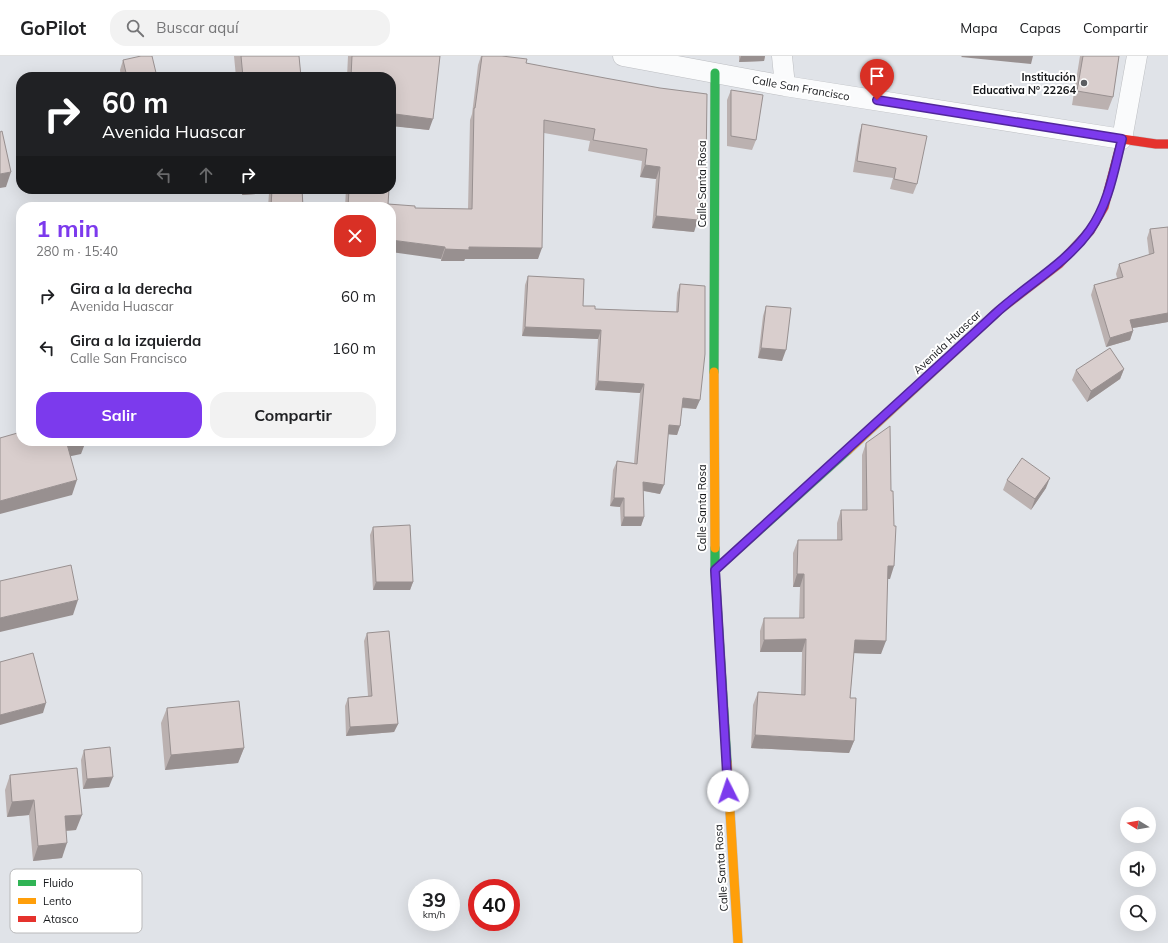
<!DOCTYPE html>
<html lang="es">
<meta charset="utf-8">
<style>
:root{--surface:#fff;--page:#f2f2f2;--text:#202124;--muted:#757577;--line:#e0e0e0;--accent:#7c3aed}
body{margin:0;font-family:Mulish,sans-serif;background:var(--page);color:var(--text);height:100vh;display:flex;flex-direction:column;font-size:15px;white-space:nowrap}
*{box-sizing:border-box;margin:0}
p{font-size:13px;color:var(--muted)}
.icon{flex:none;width:22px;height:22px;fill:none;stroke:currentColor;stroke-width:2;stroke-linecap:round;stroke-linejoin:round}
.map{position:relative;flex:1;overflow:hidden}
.drawer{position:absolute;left:16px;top:146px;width:380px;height:244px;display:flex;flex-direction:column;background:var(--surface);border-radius:16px;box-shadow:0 4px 16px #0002}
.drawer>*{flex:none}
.top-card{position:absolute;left:16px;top:16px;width:380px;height:122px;border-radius:16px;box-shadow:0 4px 16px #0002;background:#202124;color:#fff;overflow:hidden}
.needle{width:26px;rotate:281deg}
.buttons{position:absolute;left:1120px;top:751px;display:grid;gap:8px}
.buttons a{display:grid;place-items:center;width:36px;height:36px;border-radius:50%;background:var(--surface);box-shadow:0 4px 16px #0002;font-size:20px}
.speed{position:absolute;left:408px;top:823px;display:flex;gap:8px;font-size:20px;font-weight:700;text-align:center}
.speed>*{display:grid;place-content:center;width:52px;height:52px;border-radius:50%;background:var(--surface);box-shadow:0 4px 16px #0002;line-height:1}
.speed small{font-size:10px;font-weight:400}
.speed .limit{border:6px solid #d22;background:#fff;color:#111}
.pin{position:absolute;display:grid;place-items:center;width:34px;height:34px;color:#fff;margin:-41px -17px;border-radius:50% 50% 50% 0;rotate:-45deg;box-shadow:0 0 4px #0007}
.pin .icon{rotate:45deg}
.me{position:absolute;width:44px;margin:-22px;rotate:356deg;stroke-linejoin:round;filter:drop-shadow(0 0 3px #0008)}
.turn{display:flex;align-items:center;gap:14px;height:84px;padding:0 20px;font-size:18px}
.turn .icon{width:52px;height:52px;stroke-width:2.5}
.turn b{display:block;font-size:28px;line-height:34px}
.lanes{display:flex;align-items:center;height:38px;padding:0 20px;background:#0003;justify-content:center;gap:20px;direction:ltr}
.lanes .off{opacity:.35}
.round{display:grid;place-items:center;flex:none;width:42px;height:42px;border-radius:16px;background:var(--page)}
.summary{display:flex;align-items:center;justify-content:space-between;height:68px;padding:0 20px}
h1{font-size:24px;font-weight:700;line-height:30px;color:var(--accent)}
.primary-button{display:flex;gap:8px;margin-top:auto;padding:8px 20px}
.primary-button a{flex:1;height:46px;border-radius:16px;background:var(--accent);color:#fff;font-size:16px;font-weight:700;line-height:46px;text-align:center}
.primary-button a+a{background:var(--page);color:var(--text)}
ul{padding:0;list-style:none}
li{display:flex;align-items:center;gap:12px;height:52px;padding:0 20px}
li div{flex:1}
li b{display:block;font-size:15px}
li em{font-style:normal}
header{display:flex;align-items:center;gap:24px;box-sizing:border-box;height:56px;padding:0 20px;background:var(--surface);border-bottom:1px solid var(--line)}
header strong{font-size:19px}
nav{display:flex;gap:22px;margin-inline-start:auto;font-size:14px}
.search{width:280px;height:36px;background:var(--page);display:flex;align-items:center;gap:10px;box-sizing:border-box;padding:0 14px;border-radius:16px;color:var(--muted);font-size:15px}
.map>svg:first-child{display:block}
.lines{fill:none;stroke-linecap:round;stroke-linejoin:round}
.street-casing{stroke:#bcbec2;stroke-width:21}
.fast-casing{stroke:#bcbec2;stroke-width:10}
.slow-casing{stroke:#bcbec2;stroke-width:10}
.jam-casing{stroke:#bcbec2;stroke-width:10}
.street{stroke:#fafbfc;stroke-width:20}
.fast{stroke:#30b455;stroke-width:9}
.slow{stroke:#ff9f0a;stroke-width:9}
.jam{stroke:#e5322d;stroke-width:9}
.wall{fill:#bbb1b0}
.shaded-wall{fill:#989090}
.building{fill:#d9cecd;stroke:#989090}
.route-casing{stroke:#51269a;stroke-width:10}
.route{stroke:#7c3aed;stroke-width:7}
.poi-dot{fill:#5c5e62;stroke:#fff;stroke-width:1.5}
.labels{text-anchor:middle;stroke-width:4;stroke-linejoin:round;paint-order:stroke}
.poi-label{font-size:11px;font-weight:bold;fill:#15171a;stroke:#fff;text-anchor:end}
.street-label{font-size:11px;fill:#15171a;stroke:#fff}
.key{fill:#fff;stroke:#b9b9ba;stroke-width:1}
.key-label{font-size:11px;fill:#15171a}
</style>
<header>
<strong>GoPilot</strong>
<div class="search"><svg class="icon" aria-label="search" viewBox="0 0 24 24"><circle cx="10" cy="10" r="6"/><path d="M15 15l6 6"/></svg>Buscar aquí</div>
<nav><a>Mapa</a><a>Capas</a><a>Compartir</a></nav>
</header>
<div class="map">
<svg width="1168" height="887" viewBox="0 0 1168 887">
<rect width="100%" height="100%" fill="#e0e3e8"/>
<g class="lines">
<!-- street casing -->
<g class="street-casing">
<path id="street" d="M623,0L785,30L1122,83L1137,0
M782,0L785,30"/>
</g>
<!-- fast casing -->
<g class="fast-casing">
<path id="fast" d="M714,316L715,17
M715,492V514L727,706
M715,514L848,394"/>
</g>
<!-- slow casing -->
<g class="slow-casing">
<path id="slow" d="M714,316L715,492
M848,394L982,270
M727,706L738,887"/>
</g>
<!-- jam casing -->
<g class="jam-casing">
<path id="jam" d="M982,270L998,255L1059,208L1090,175L1104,151L1122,83L1156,88H1168"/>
</g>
<!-- street -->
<use href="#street" class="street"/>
<!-- fast -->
<use href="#fast" class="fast"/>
<!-- slow -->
<use href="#slow" class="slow"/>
<!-- jam -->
<use href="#jam" class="jam"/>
</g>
<!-- wall -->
<path class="wall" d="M234,0H299L301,21H236Z
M348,0H440L429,74L394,70L391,21H347Z
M481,0H502L526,7L704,133L700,142L694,176L652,172L656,123L640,121L642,105L588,95L590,85L544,77L538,203H465L464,205H441V203L391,151H345L346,133H389L388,148L415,152L468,153L470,64L472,58L478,9Z
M739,0H765L764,5L739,6Z
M1080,0H1119L1113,41L1108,54L1072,49Z
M123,4L157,21H121L120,14Z
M731,34L756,84L752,94L727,90V44Z
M862,68L917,128L913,138L890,133L893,122L853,116L859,79Z
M242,133H302L303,151H268L269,137L242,139Z
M1168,171V266L1133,272V275L1130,284L1106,291L1091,239L1094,229L1117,222L1116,218L1119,208L1149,199L1147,182L1150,173Z
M528,220L583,250L595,253L676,256L677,237L680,228L696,353L682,352L680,370L677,379L668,378L660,438L643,435L644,461L641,470H621L620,451L610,450L613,414L617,405L634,407L640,337L595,334L598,283L522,280L525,229Z
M766,250L782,305L758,302L763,260Z
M1124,313L1120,323L1087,346L1072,324L1076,314Z
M866,387L890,523H888L881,598L854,597L850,642L854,685L849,697L751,692L753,649L758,636L801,639L802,596H760V575L764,562H799L800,531H793V497L798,484H837V467L841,454H862V399Z
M1007,424L1046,432L1031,454L1003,434Z
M373,471L413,526L410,534H373L370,479Z
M367,577L398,668L394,676L346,680L345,650L348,642L368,640L364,585Z
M167,652L244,692L238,707L165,714L161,667Z
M84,694L109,731L83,733L81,704Z
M10,719L76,774L66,775L62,802L33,805L29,759L7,761L5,734Z"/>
<!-- shaded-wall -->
<path class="shaded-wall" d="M741,0H765L764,5L739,6Z
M962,0H1033L1031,8L961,1Z
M395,58L433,63L429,74L391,70Z
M645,109L660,111L656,123L640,121Z
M11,116L6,131L0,132V118Z
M701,132L704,133L699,144Z
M244,133H270L269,137L242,139Z
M656,160L698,164L694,176L652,172Z
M391,184L445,191L441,203L391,196Z
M469,191L542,192L538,203H465L464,205H441L445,193Z
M1168,257V266L1127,273L1130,264Z
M525,271L601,274L598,283L522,280Z
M1133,275L1130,284L1106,291L1110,282Z
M761,292L786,294L782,305L758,302Z
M1124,313L1120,323L1087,346L1091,335Z
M598,325L644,328L640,337L595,334Z
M683,342L700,344L696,353L679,351Z
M669,369L680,370L677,379L665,378Z
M81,385H86L81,398L62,402L67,388Z
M1050,422L1046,432L1031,454L1035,443Z
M77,424L72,439L0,458V445Z
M643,426L664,429L660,438L640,434Z
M614,442H624L620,451L610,450Z
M624,461H644L641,470H621Z
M888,510H894L890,523H884Z
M797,518H804L800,531H793Z
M376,526H413L410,534H373Z
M78,544L73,559L0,576V562Z
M806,583L802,596H760L764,584Z
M855,584L886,585L881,598L851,597Z
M46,647L43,657L0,669V659Z
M398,668L394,676L346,680L350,671Z
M755,679L854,685L849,697L751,692Z
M244,692L238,707L165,714L171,699Z
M113,721L109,731L83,733L87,723Z
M34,744L29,759L7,761L12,746Z
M82,759L76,774L60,775L65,760Z
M67,787L62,802L33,805L38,790Z"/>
<!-- building -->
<path class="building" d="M141,0H152L157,21H127L123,4Z
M241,0H299L301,21H243Z
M352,0H440L433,63L395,58L391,106V21H351Z
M482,0H502L527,3L526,7L605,22L660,32L707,38L706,112L704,133L701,132L698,164L656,160L660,111L645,109L647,93L593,84L595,73L544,64L542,192L469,191V194L445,193V191L391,184V151H348L349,133H389L388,148L415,150V152L472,153L474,52H475Z
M1083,0H1119L1113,41L1077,35Z
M731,34L763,39L756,84L731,80Z
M862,68L927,80L917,128L894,123L896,112L857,105Z
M2,75L11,116L0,118V76Z
M272,133H302L303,151H271Z
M1168,171V257L1130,264L1133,275L1110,282L1094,229L1123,221L1119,208L1154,197L1150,173Z
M528,220L584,223L583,250H595V253L678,256L680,228L705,230V298L700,344L683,342L680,370L669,369L664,429L643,426L644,461H624V442H614L617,405L637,408L644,328L598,325L601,274L525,271Z
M766,250L791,252L786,294L761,292Z
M1110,292L1124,313L1091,335L1076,314Z
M890,370L891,435H893L894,470H896L894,510H888L886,585L855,584L850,642H856L854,685L755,679L758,636L805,639L806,583L764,584V562H804V518H797L798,484H842L841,454H867L866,387Z
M21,376V385H81L67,388L77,424L0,445V382Z
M1022,402L1050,422L1035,443L1007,424Z
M410,469L413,526H376L373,471Z
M71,509L78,544L0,562V525Z
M389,575L398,668L350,671L348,642L372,640L367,577Z
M33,597L46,647L0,659V606Z
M239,645L244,692L171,699L167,652Z
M110,691L113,721L87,723L84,694Z
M77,712L82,759L65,760L67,787L38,790L34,744L12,746L10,719Z"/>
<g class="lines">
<!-- route casing -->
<g class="route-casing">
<path id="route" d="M728,735L715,514C808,429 902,344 995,258C1026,229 1065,209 1090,174C1109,147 1114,114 1122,83L877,44"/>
</g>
<!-- route -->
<use href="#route" class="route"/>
</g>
<!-- markers -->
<circle class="poi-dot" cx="1084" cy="27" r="4"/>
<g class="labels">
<!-- poi labels -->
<g class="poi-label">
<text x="1076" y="25">Institución<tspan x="1076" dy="13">Educativa Nº 22264</tspan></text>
</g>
<!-- street labels -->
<g class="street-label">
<text transform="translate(801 32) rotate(10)" y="4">Calle San Francisco</text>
<text transform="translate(702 128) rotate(-90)" y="4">Calle Santa Rosa</text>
<text transform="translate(947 286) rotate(-43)" y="4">Avenida Huascar</text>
<text transform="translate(702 452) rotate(-90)" y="4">Calle Santa Rosa</text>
<text transform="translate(721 812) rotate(-94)" y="4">Calle Santa Rosa</text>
</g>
</g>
<!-- legend -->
<rect x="10" y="813" width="132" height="64" rx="6" class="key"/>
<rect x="18" y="824" width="18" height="6" fill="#30b455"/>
<rect x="18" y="842" width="18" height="6" fill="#ff9f0a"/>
<rect x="18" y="860" width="18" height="6" fill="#e5322d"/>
<g class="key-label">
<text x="43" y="831">Fluido</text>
<text x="43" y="849">Lento</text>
<text x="43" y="867">Atasco</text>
</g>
</svg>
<div class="buttons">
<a><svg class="needle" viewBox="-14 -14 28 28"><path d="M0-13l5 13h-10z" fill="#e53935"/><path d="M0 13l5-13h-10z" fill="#757577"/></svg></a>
<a><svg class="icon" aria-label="sound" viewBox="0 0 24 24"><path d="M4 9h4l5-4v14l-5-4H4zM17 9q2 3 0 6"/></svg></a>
<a><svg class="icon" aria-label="search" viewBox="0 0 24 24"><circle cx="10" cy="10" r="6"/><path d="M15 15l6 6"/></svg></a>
</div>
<div class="speed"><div>39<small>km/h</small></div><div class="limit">40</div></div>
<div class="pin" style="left:877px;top:44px;background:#d93025"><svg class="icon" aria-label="arrive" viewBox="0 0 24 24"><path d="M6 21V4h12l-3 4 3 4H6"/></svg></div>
<svg class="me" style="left:728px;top:735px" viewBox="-20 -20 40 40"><circle r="19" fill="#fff"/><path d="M0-13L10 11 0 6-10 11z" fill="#7c3aed"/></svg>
<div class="top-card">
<div class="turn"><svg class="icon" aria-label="right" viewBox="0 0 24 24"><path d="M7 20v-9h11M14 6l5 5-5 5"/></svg><div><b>60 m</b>Avenida Huascar</div></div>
<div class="lanes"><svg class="icon off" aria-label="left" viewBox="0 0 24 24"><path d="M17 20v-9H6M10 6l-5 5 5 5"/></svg><svg class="icon off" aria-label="ahead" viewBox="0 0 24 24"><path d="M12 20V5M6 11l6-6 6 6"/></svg><svg class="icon" aria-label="right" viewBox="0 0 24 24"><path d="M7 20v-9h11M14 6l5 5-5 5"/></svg></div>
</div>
<section class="drawer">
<div class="summary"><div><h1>1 min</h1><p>280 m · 15:40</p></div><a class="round" style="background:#d93025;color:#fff"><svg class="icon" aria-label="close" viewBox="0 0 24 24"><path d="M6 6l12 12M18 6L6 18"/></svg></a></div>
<ul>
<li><svg class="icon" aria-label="right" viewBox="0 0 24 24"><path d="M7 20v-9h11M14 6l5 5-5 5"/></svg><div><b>Gira a la derecha</b><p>Avenida Huascar</p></div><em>60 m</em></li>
<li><svg class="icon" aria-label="left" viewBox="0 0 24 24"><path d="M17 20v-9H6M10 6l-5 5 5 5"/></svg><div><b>Gira a la izquierda</b><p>Calle San Francisco</p></div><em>160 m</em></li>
</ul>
<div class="primary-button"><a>Salir</a><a>Compartir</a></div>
</section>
</div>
